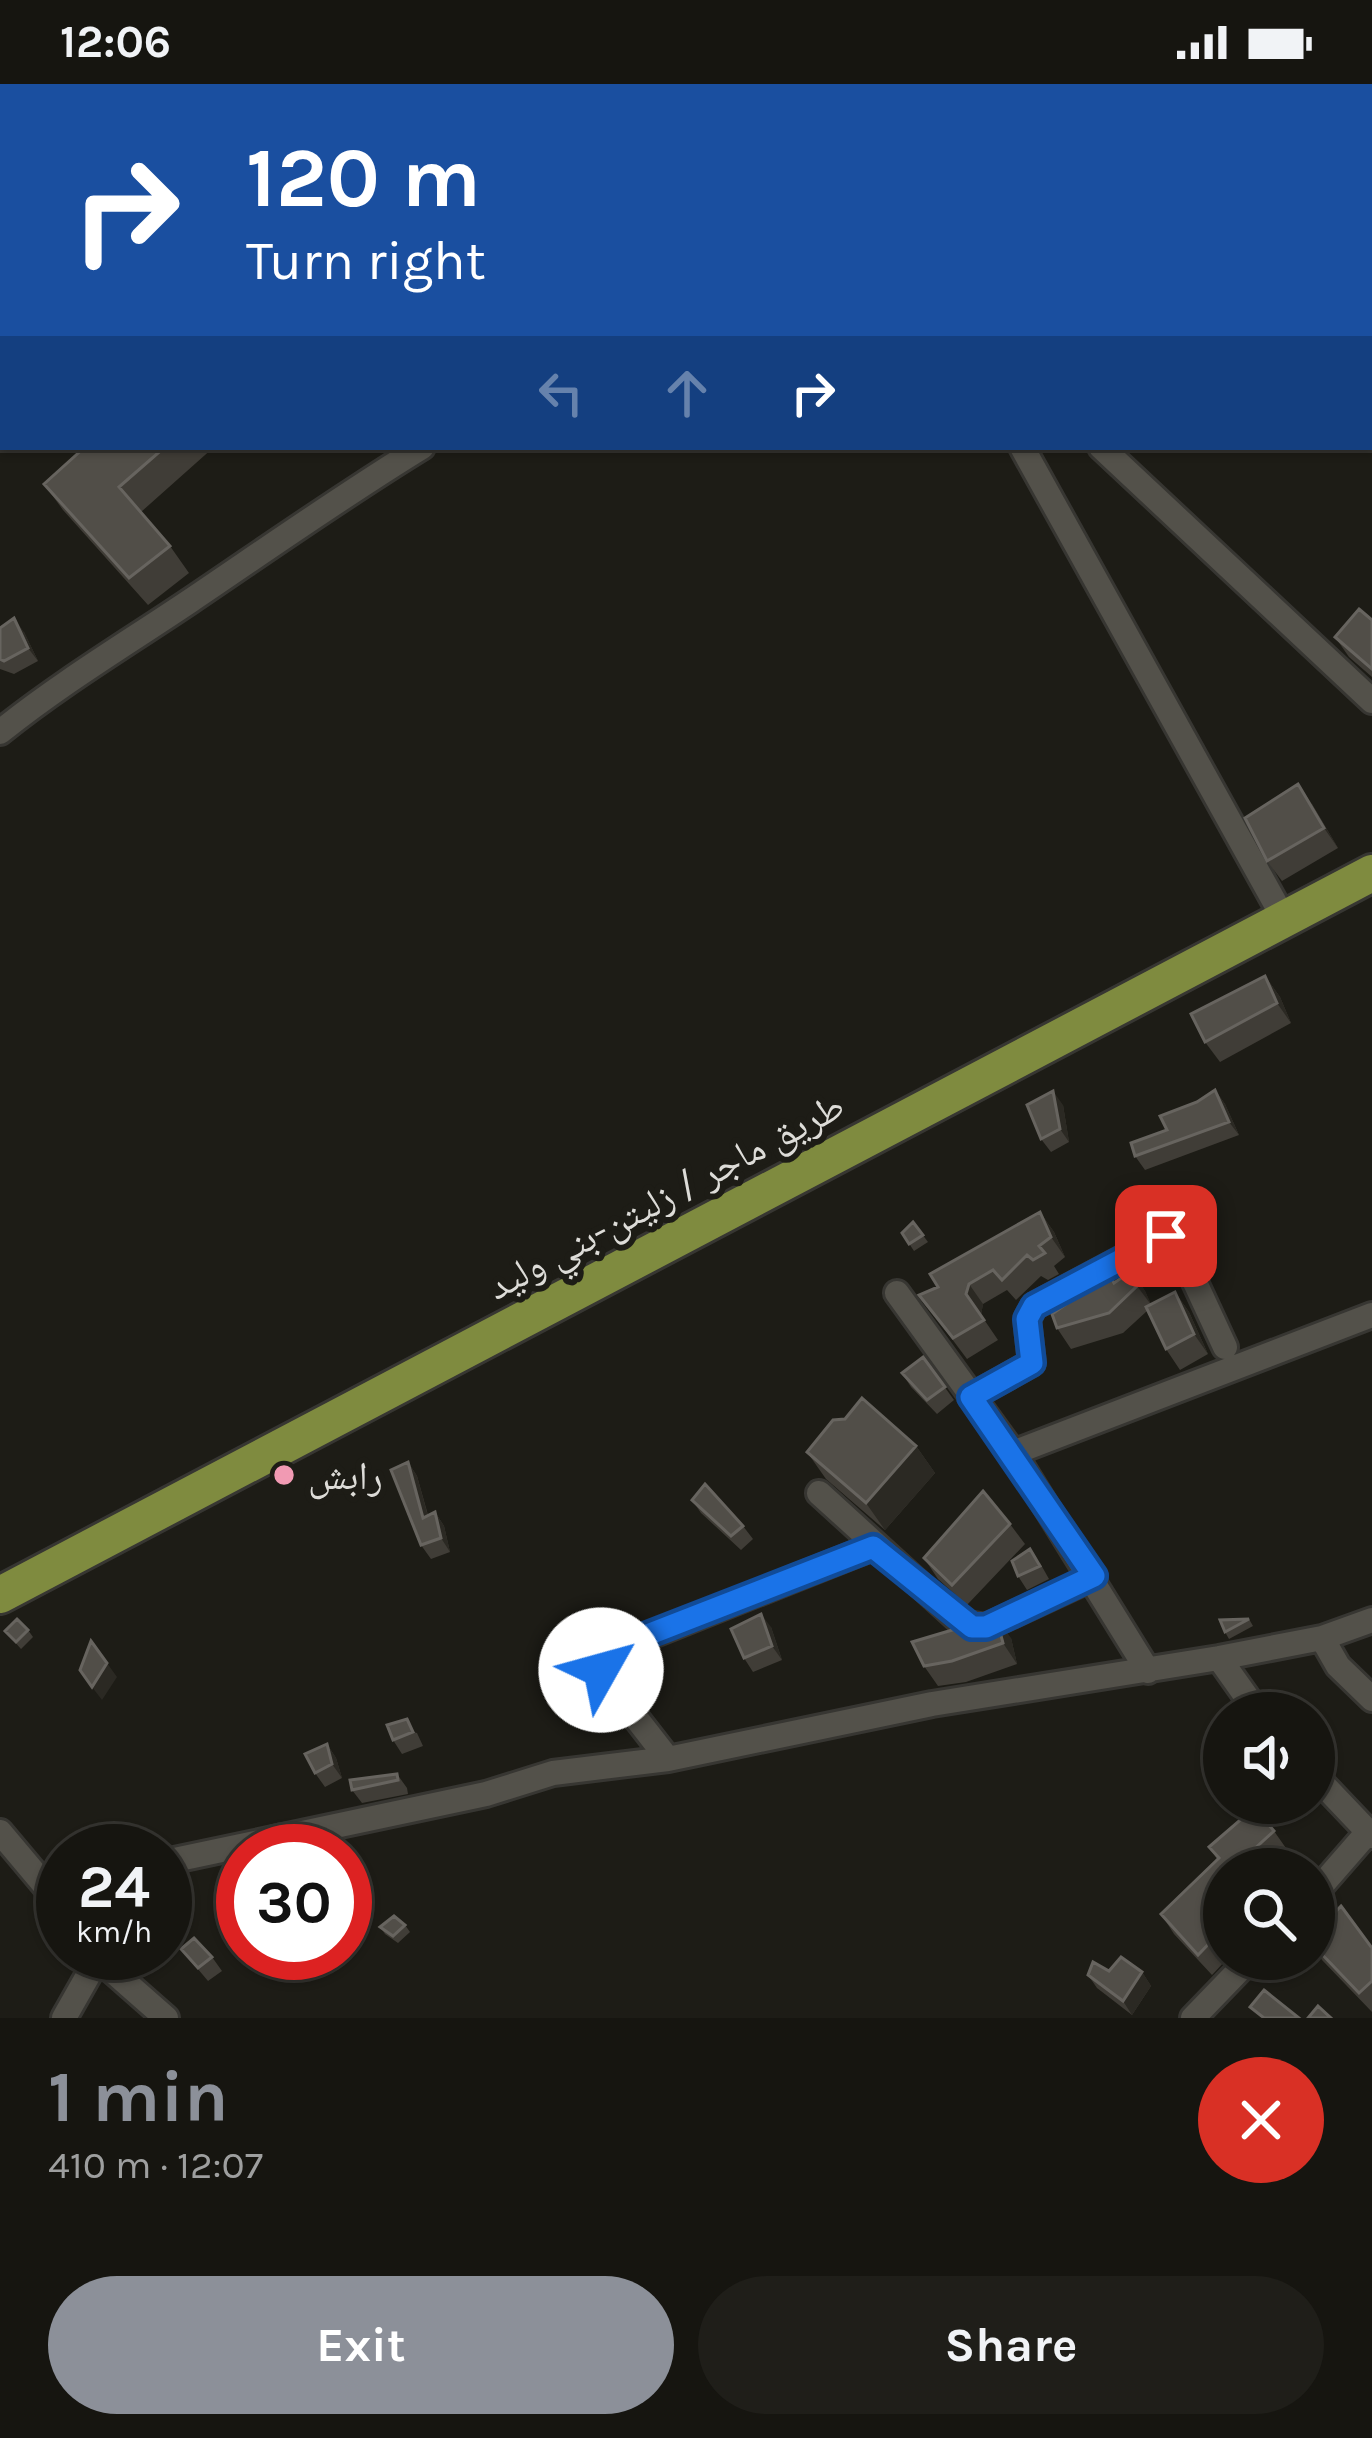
<!DOCTYPE html>
<meta charset="utf-8">
<style>
:root{--surface:#161510;--page:#1f1e19;--text:#f1f3f6;--muted:#9e9f9f;--line:#353430;--accent:#8c9099}
body{margin:0;font-family:Karla,"Noto Naskh Arabic",sans-serif;background:var(--page);color:var(--text);height:100vh;display:flex;flex-direction:column;font-size:45px;white-space:nowrap}
*{box-sizing:border-box;margin:0}
p{font-size:39px;color:var(--muted)}
.icon{flex:none;width:66px;height:66px;fill:none;stroke:currentColor;stroke-width:2;stroke-linecap:round;stroke-linejoin:round}
.map{position:relative;height:1934px;overflow:hidden}
.drawer{display:flex;flex-direction:column;background:var(--surface);flex:1}
.drawer>*{flex:none}
.guide{position:absolute;left:0px;top:0px;width:1374px;height:366px;box-shadow:0 3px 9px #0004,0 0 0 3px var(--line);background:#1a4fa0;color:#fff;overflow:hidden}
.buttons{position:absolute;left:1203px;top:1608px;display:grid;gap:24px}
.buttons a{display:grid;place-items:center;width:132px;height:132px;border-radius:50%;background:var(--surface);box-shadow:0 3px 9px #0004,0 0 0 3px var(--line);font-size:60px}
.speed{position:absolute;left:36px;top:1740px;display:flex;gap:24px;font-size:60px;font-weight:700;text-align:center}
.speed>*{display:grid;place-content:center;width:156px;height:156px;border-radius:50%;background:var(--surface);box-shadow:0 3px 9px #0004,0 0 0 3px var(--line);line-height:1}
.speed small{font-size:30px;font-weight:400}
.speed .limit{border:18px solid #d22;background:#fff;color:#111}
.pin{position:absolute;display:grid;place-items:center;width:102px;height:102px;color:#fff;margin:-51px;border-radius:24px;box-shadow:0 6px 18px #0006}
.me{position:absolute;width:132px;margin:-66px;rotate:52deg;stroke-linejoin:round;filter:drop-shadow(0 0 9px #0008)}
.turn{display:flex;align-items:center;gap:42px;height:252px;padding:0 48px;font-size:54px}
.turn .icon{width:156px;height:156px;stroke-width:2.5}
.turn b{display:block;font-size:84px;line-height:102px}
.lanes{display:flex;align-items:center;height:114px;padding:0 48px;background:#0003;justify-content:center;gap:60px;direction:ltr}
.lanes .off{opacity:.35}
.round{display:grid;place-items:center;flex:none;width:126px;height:126px;border-radius:63px;background:var(--page)}
.overview{display:flex;align-items:center;justify-content:space-between;height:204px;padding:0 48px}
h1{font-size:72px;font-weight:700;line-height:90px;color:var(--accent)}
.action{display:flex;gap:24px;margin-top:auto;padding:24px 48px}
.action a{flex:1;height:138px;border-radius:72px;background:var(--accent);color:#fff;font-size:48px;font-weight:700;line-height:138px;text-align:center}
.action a+a{background:var(--page);color:var(--text)}
.status{display:flex;justify-content:space-between;align-items:center;height:84px;padding:0 60px;background:var(--surface);direction:ltr}
.status svg{height:33px;fill:currentColor}
.map>svg:first-child{display:block}
.lines{fill:none;stroke-linecap:round;stroke-linejoin:round}
.minor-casing{stroke:#373632;stroke-width:30}
.highway-casing{stroke:#373632;stroke-width:42}
.minor{stroke:#53514a;stroke-width:24}
.highway{stroke:#7f8b3f;stroke-width:36}
.wall{fill:#403d37}
.shaded-wall{fill:#2b2923}
.building{fill:#514e48;stroke:#67645f;stroke-width:3}
.route-casing{stroke:#114b97;stroke-width:30}
.route{stroke:#1a73e8;stroke-width:21}
.poi-dot{fill:#f19ab3;stroke:#1d1c16;stroke-width:4.5}
.labels{text-anchor:middle;stroke-width:12;stroke-linejoin:round;paint-order:stroke}
.street-label{font-size:39px;fill:#dddcd8;stroke:#1d1c16}
.poi-label{font-size:39px;fill:#dddcd8;stroke:#1d1c16;text-anchor:start}
</style>
<div class="status"><b>12:06</b><svg viewBox="0 0 49 12"><path d="M0 12V9h3v3zM5 12V6h3v6zM10 12V3h3v9zM15 12V0h3v12zM26 1h20v11H26zM47 4h2v5h-2z"/></svg></div>
<div class="map">
<svg width="1372" height="1934" viewBox="0 0 1372 1934">
<rect width="100%" height="100%" fill="#1d1c16"/>
<g class="lines">
<!-- minor casing -->
<g class="minor-casing">
<path id="minor" d="M68,0L70,3
M821,0L823,3
M0,175H3
M0,271L3,269
M1022,363L1284,835
M1101,363L1372,617
M0,648C61,599 126,560 190,517C267,465 342,412 422,363
M897,1209L1013,1369
M971,1313L1032,1279L1027,1235L1034,1222L1165,1152L1180,1166L1225,1263
M819,1409L962,1539L986,1543L1094,1493
M1322,1554L1338,1582L1372,1615
M1219,1574L1258,1629
M1148,1587L1013,1369L1372,1231
M668,1675L605,1594L602,1571L873,1463
M1314,1691L1372,1752
M0,1748L63,1823
M165,1778L486,1710L553,1689L668,1675L932,1620L1219,1574L1322,1554L1372,1536
M1314,1810L1368,1748
M92,1869L166,1934
M64,1934L98,1874
M1193,1934L1250,1875"/>
</g>
<!-- highway casing -->
<g class="highway-casing">
<path id="highway" d="M0,1511L1372,789"/>
</g>
<!-- minor -->
<use href="#minor" class="minor"/>
<!-- highway -->
<use href="#highway" class="highway"/>
</g>
<!-- wall -->
<path class="wall" d="M85,363H214L141,428L170,462L189,489L148,521L63,426L44,400Z
M1372,536V593L1349,573L1335,553Z
M0,544L24,548L38,577L14,590L0,585Z
M1312,720L1338,764L1282,797L1267,777Z
M1265,892L1280,913L1291,939L1220,978L1205,958Z
M1215,1006L1225,1020L1239,1051L1145,1086L1135,1072L1197,1018Z
M1063,1021L1069,1058L1051,1068L1041,1055Z
M1040,1128L1054,1148L1065,1173L1054,1182L1059,1190L1048,1196L1041,1192L1016,1216L1007,1206L983,1220L981,1231L998,1256L967,1275L919,1211L938,1203Z
M913,1138L928,1158L914,1167L902,1149Z
M1106,1185L1115,1198L1131,1187L1145,1207L1151,1221L1175,1208L1189,1228L1208,1270L1180,1286L1166,1265L1147,1227L1123,1249L1071,1265L1057,1244Z
M923,1273L954,1316L937,1330L911,1303L902,1289Z
M845,1335L916,1362L935,1389L885,1446L826,1395L807,1368Z
M408,1378L417,1392L428,1431L435,1428L444,1442L450,1468L431,1475L421,1461Z
M692,1416L743,1442L753,1455L741,1466L701,1429Z
M1010,1440L1025,1460L967,1521L938,1495L924,1474Z
M1040,1479L1049,1495L1027,1506L1018,1492Z
M1249,1535L1253,1542L1229,1555L1225,1548Z
M771,1543L782,1576L753,1588L744,1574Z
M28,1546L33,1553L21,1565L5,1547Z
M1011,1554L1017,1580L966,1598L938,1602L924,1582Z
M387,1641L417,1649L423,1662L402,1670L393,1656Z
M327,1660L336,1674L342,1694L325,1703L315,1689Z
M397,1690L407,1704L408,1710L362,1719L352,1706Z
M1274,1747L1288,1767L1268,1785H1224V1875H1227L1212,1891L1174,1850L1161,1830L1217,1775L1209,1763Z
M165,1820L173,1832L165,1840Z
M405,1841L410,1848L398,1859L385,1850L380,1843Z
M1314,1850L1372,1864V1928L1322,1876L1314,1864Z
M181,1865L212,1873L222,1887L208,1897Z
M1109,1887L1142,1888L1151,1902L1132,1931L1097,1904L1088,1891Z"/>
<!-- shaded-wall -->
<path class="shaded-wall" d="M14,534L24,548L38,577L28,564Z
M1298,700L1312,720L1338,764L1324,744Z
M1265,892L1280,913L1291,939L1277,919Z
M1215,1006L1225,1020L1239,1051L1229,1038Z
M1053,1007L1063,1021L1069,1058L1060,1045Z
M1040,1128L1054,1148L1065,1173L1051,1153Z
M1131,1187L1145,1207L1152,1222L1137,1202Z
M969,1200L983,1220L981,1231L966,1210Z
M1175,1208L1189,1228L1208,1270L1194,1250Z
M916,1362L935,1389L885,1446L866,1419Z
M408,1378L417,1392L432,1447L423,1434Z
M435,1428L444,1442L450,1468L441,1454Z
M761,1530L771,1543L782,1576L772,1562Z
M996,1533L1011,1554L1017,1580L1003,1559Z
M107,1579L117,1593L102,1616L92,1603Z
M327,1660L336,1674L342,1694L332,1680Z
M1142,1888L1151,1902L1132,1931L1123,1917Z"/>
<!-- building -->
<path class="building" d="M85,363H165L119,403L170,462L129,494L44,400Z
M1359,525L1372,536V585L1335,553Z
M14,534L28,564L4,577L0,575V544Z
M1298,700L1324,744L1267,777L1245,734Z
M1265,892L1277,919L1205,958L1191,930Z
M1215,1006L1229,1038L1135,1072L1131,1059L1167,1046L1160,1032L1197,1018Z
M1053,1007L1060,1045L1041,1055L1027,1021Z
M1040,1128L1051,1153L1039,1162L1045,1169L1033,1176L1027,1171L1002,1196L993,1186L969,1200L966,1210L984,1236L953,1254L919,1211L938,1203L930,1190Z
M913,1138L923,1151L909,1160L902,1149Z
M1106,1185L1114,1199L1131,1187L1137,1202L1109,1229L1057,1244L1052,1230L1065,1221L1061,1209L1071,1199Z
M1175,1208L1194,1250L1166,1265L1146,1223Z
M923,1273L945,1303L927,1316L902,1289Z
M862,1314L916,1362L866,1419L807,1368L833,1336L845,1335Z
M408,1378L423,1434L435,1428L441,1454L421,1461L391,1386Z
M705,1400L743,1442L731,1452L692,1416Z
M983,1407L1010,1440L952,1501L924,1474Z
M1030,1465L1040,1482L1018,1492L1012,1477Z
M761,1530L772,1562L744,1574L731,1545Z
M996,1533L1003,1559L952,1577L924,1582L912,1558Z
M17,1535L28,1546L16,1558L5,1547Z
M1249,1535L1225,1548L1220,1536Z
M91,1557L107,1579L92,1603L80,1586Z
M407,1635L413,1648L393,1656L387,1641Z
M327,1660L332,1680L315,1689L305,1670Z
M397,1690L398,1696L352,1706L350,1696Z
M1254,1724L1274,1747L1250,1769L1253,1778L1245,1785H1224V1844L1198,1871L1161,1830L1219,1774L1209,1763Z
M1341,1822L1372,1864V1897L1359,1909L1314,1862V1850Z
M394,1832L405,1841L393,1852L380,1843Z
M194,1854L212,1873L198,1884L181,1865Z
M1121,1873L1142,1888L1123,1917L1088,1891L1093,1878L1109,1887Z
M1264,1906L1299,1934H1264L1250,1923Z
M1318,1922L1331,1934H1308Z"/>
<g class="lines">
<!-- route casing -->
<g class="route-casing">
<path id="route" d="M601,1586L602,1571L619,1562L873,1463L972,1543H986L1094,1492L971,1313L1032,1279L1027,1235L1034,1222L1166,1152"/>
</g>
<!-- route -->
<use href="#route" class="route"/>
</g>
<!-- markers -->
<circle class="poi-dot" cx="284" cy="1391" r="12"/>
<g class="labels">
<!-- street labels -->
<g class="street-label">
<text transform="translate(665 1111) rotate(-28)" y="14">طريق ماجر / زليتن-بني وليد</text>
</g>
<!-- poi labels -->
<g class="poi-label">
<text x="308" y="1405">رابش</text>
</g>
</g>
</svg>
<div class="buttons">
<a><svg class="icon" aria-label="sound" viewBox="0 0 24 24"><path d="M4 9h4l5-4v14l-5-4H4zM17 9q2 3 0 6"/></svg></a>
<a><svg class="icon" aria-label="search" viewBox="0 0 24 24"><circle cx="10" cy="10" r="6"/><path d="M15 15l6 6"/></svg></a>
</div>
<div class="speed"><div>24<small>km/h</small></div><div class="limit">30</div></div>
<div class="pin" style="left:1166px;top:1152px;background:#d93025"><svg class="icon" aria-label="arrive" viewBox="0 0 24 24"><path d="M6 21V4h12l-3 4 3 4H6"/></svg></div>
<svg class="me" style="left:601px;top:1586px" viewBox="-20 -20 40 40"><circle r="19" fill="#fff"/><path d="M0-13L10 11 0 6-10 11z" fill="#1a73e8"/></svg>
<div class="guide">
<div class="turn"><svg class="icon" aria-label="right" viewBox="0 0 24 24"><path d="M7 20v-9h11M14 6l5 5-5 5"/></svg><div><b>120 m</b>Turn right</div></div>
<div class="lanes"><svg class="icon off" aria-label="left" viewBox="0 0 24 24"><path d="M17 20v-9H6M10 6l-5 5 5 5"/></svg><svg class="icon off" aria-label="ahead" viewBox="0 0 24 24"><path d="M12 20V5M6 11l6-6 6 6"/></svg><svg class="icon" aria-label="right" viewBox="0 0 24 24"><path d="M7 20v-9h11M14 6l5 5-5 5"/></svg></div>
</div>
</div>
<section class="drawer">
<div class="overview"><div><h1>1 min</h1><p>410 m · 12:07</p></div><a class="round" style="background:#d93025;color:#fff"><svg class="icon" aria-label="close" viewBox="0 0 24 24"><path d="M6 6l12 12M18 6L6 18"/></svg></a></div>
<div class="action"><a>Exit</a><a>Share</a></div>
</section>
